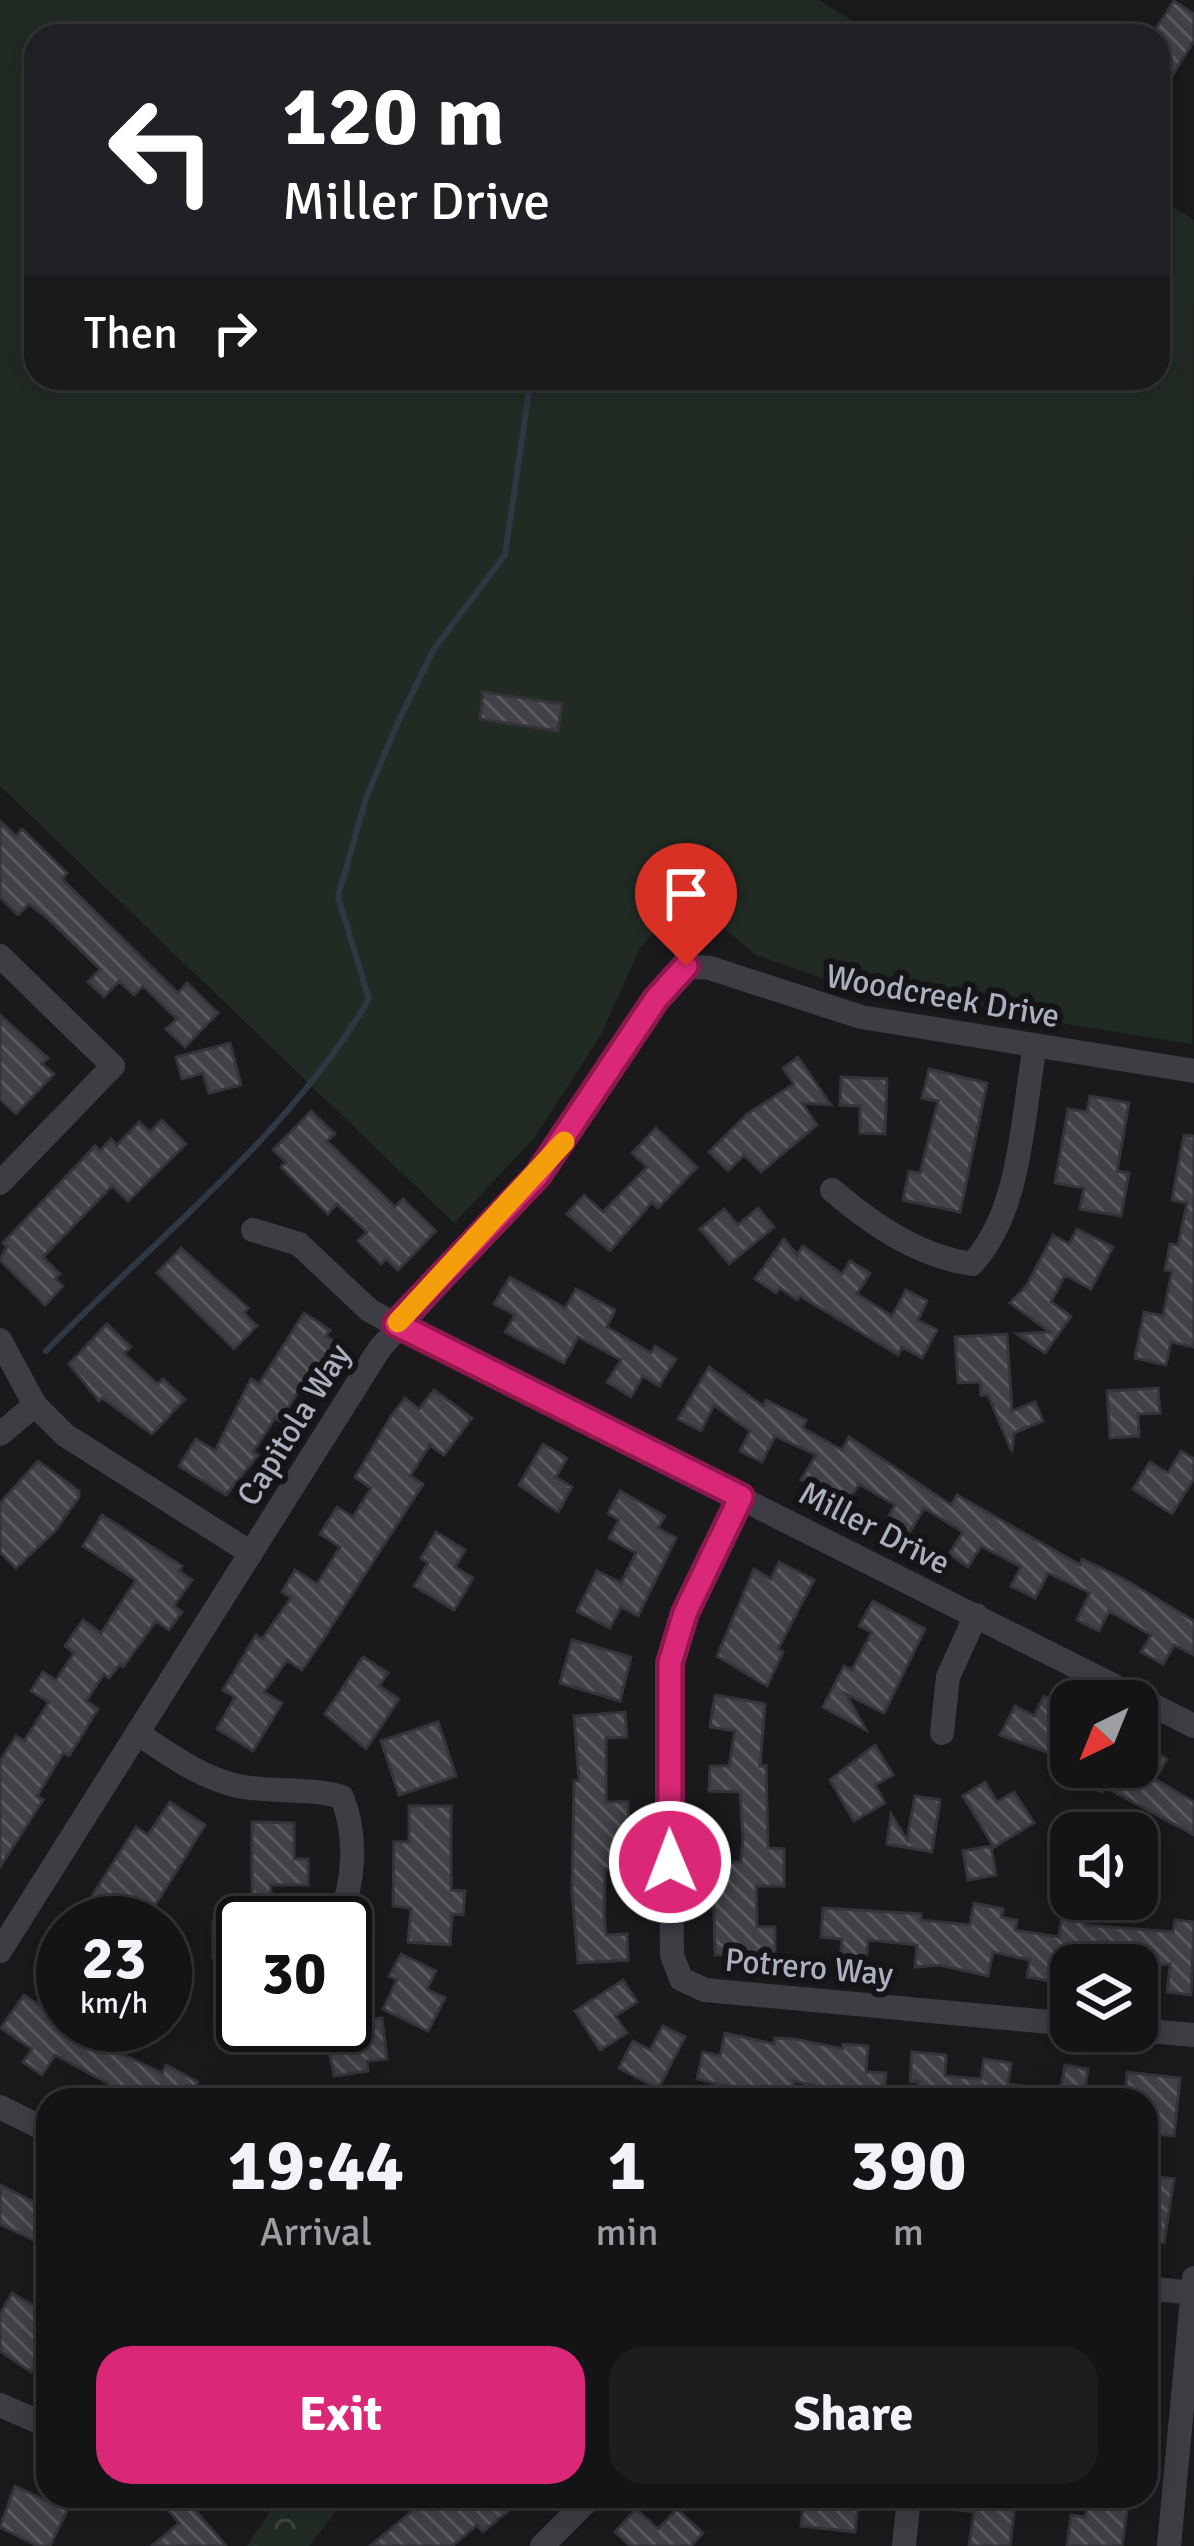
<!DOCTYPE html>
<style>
:root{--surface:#141416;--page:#1d1d1f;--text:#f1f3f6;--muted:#9d9ea1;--line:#333335;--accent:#db2777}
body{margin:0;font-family:Signika,sans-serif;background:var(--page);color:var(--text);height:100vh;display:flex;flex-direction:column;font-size:45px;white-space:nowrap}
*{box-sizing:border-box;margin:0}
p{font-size:39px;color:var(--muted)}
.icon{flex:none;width:66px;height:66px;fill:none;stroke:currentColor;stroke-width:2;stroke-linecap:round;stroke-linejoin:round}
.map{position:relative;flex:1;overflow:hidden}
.sheet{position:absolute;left:36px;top:2088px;width:1122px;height:420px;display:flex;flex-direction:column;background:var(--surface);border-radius:36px;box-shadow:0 6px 30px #0003,0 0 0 3px var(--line)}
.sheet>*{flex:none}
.top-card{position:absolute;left:24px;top:24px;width:1146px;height:366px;border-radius:36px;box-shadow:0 6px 30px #0003,0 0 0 3px var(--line);background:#202124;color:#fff;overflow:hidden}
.needle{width:78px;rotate:223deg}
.buttons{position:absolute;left:1050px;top:1680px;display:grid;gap:24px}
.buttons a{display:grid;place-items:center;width:108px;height:108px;border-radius:24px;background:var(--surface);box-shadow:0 6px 30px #0003,0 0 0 3px var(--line);font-size:60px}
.speed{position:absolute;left:36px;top:1896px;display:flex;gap:24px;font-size:60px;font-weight:700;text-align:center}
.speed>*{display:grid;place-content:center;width:156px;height:156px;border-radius:50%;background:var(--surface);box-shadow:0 6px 30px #0003,0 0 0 3px var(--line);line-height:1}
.speed small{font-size:30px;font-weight:400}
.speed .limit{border:6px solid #111;border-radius:18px;background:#fff;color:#111}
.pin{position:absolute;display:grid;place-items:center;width:102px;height:102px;color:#fff;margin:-123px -51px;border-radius:50% 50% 50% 0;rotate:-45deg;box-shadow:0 0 12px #0007}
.pin .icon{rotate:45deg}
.me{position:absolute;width:132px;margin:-66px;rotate:359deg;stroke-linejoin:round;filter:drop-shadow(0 0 9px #0008)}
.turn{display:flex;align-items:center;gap:42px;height:252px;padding:0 60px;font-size:54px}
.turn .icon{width:156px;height:156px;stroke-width:2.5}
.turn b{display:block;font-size:84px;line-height:102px}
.then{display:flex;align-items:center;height:114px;padding:0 60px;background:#0003;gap:24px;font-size:45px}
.eta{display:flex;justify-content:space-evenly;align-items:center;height:204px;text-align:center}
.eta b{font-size:72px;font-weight:800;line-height:84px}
.action{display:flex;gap:24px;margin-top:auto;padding:24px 60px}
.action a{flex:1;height:138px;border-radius:36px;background:var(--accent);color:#fff;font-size:48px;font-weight:800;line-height:138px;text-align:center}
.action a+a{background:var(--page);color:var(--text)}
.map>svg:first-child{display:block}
.forest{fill:url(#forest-crowns)}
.pitch{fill:#212b24}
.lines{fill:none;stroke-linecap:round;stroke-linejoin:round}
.stream{stroke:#2e3742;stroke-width:6}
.building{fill:url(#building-back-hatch);stroke:#343439;stroke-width:3}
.minor{stroke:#3d3d44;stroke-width:24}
.route-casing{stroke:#8e194d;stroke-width:30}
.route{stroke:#db2777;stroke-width:21}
.slow{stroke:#f59e0b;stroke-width:21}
.labels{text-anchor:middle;stroke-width:12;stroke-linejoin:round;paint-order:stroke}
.street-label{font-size:33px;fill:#acafbd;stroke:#151518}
</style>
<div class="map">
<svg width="1194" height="2546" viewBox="0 0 1194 2546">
<defs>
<pattern id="forest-crowns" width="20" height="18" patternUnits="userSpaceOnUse" patternTransform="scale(3)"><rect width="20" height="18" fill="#212b24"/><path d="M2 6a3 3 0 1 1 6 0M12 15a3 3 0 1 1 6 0" fill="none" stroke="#3f4742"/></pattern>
<pattern id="building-back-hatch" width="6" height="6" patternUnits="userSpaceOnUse" patternTransform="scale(3)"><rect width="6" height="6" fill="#414247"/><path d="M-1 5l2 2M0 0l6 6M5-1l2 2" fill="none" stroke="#5a5b60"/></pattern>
</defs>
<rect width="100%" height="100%" fill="#1a1a1d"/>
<!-- forest -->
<path class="forest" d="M280,2496H348L309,2546H247Z"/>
<!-- pitch -->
<path class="pitch" d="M0,0H819L877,36H36V378H1158V156L1169,163L1164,175L1173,189L1166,202L1194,220L1192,1044L859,991L756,955L712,918H679L656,929L640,948L602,1033L535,1137L454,1223L0,786Z"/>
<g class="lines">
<!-- stream -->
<path class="stream" d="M46,1351C154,1240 290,1134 369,999L338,897L366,798L398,722L434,649L505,555L531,378"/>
</g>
<!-- building -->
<path class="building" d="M1174,1L1194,14V41L1158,98V36H1151Z
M483,692L562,704L558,731L480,719Z
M0,821L16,836L22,829L67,873L62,879L178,993L187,983L218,1013L185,1047L166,1029L177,1019L143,986L134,995L119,981L104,997L88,982L100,969L44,915L29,904L18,915L0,897Z
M0,1015L48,1058L42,1064L54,1074L16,1114L0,1099Z
M230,1043L241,1085L209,1093L203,1073L182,1079L176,1057Z
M798,1057L831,1105L802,1103L817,1125L761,1172L744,1155L728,1171L709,1152L747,1114L794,1084L783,1068Z
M929,1069L987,1083L960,1212L903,1200L909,1171L920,1173L938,1101L922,1098Z
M841,1077L887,1079L885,1134L860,1133V1106L840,1105Z
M1090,1096L1129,1103L1117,1171L1129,1173L1121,1216L1080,1209L1084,1188L1055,1183L1068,1109L1087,1112Z
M311,1111L335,1134L327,1141L395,1207L403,1199L436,1231L398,1270L386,1259L381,1264L358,1241L367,1232L337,1204L328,1214L281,1167L286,1162L273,1150Z
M162,1120L186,1144L128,1201L112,1186L43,1257L60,1274L55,1279L63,1286L45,1305L0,1260L7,1247L3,1243L95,1146L100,1151L111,1139L117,1145L139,1122L150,1132Z
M656,1128L697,1167L658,1208L652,1202L610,1251L567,1214L584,1195L603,1212L647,1167L632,1153Z
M1184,1135L1194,1136V1347L1171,1342L1166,1365L1135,1358L1144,1312L1163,1316L1172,1271L1165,1270L1170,1244L1178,1245L1187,1203L1172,1200Z
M758,1208L774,1227L729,1264L700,1229L724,1209L738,1225Z
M1077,1229L1113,1247L1091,1289L1065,1275L1051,1302L1071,1316L1045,1353L1017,1334L1050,1332L1010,1303L1027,1285L1053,1235L1069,1244Z
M784,1239L797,1255L803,1246L842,1274L850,1261L870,1273L857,1294L892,1316L906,1290L927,1301L918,1320L937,1330L922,1358L902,1347L898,1355L800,1296L797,1300L780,1288L776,1293L755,1279Z
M181,1248L248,1308L244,1313L257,1326L234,1349L157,1273Z
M510,1277L565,1308L576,1289L615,1310L607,1327L651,1353L655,1346L676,1359L659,1386L643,1376L631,1397L607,1382L621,1360L578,1337L564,1363L505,1332L515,1315L494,1304Z
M304,1313L330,1330L326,1336L341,1345L312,1391L302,1385L280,1421L275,1418L253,1452L258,1455L226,1495L179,1466L196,1439L215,1451L251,1379L259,1384Z
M107,1324L131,1347L124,1354L158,1384L163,1379L185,1399L152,1434L102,1398L99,1401L69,1364Z
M1007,1334L1012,1411L1035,1402L1043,1421L1014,1433L1012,1452L988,1395H981L980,1382L958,1383L955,1337Z
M709,1367L763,1406L766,1400L806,1420L803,1428L842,1450L849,1437L951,1505L957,1495L1080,1565L1082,1559L1124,1579L1194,1621V1655L1174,1645L1163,1664L1141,1652L1151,1635L1109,1611L1099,1631L1077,1620L1090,1593L1048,1573L1035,1598L1011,1586L1021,1567L981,1546L968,1567L949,1554L963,1532L924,1508L908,1535L886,1522L895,1505L859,1484L847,1504L823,1492L801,1480L816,1455L775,1436L762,1462L740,1451L750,1431L714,1405L701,1431L678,1419Z
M1158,1388L1160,1413L1138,1414L1139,1436L1110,1438L1107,1391Z
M434,1390L472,1418L444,1455L430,1445L410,1476L423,1484L322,1641L302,1670L287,1660L264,1692L282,1703L253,1751L217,1729L235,1697L223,1690L256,1635L262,1639L291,1598L282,1592L295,1570L317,1584L340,1547L320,1534L337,1507L353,1517L371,1488L355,1477L391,1416L405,1398L419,1409Z
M543,1444L567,1458L556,1477L572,1487L558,1512L519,1485Z
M1181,1451L1194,1459V1478L1172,1514L1133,1489L1150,1462L1168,1473Z
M38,1461L79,1491V1497L55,1531L16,1568L0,1552V1503Z
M620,1491L665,1516L658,1528L676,1538L638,1616L621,1607L610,1628L577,1611L597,1571L621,1583L636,1553L609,1538L619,1520L608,1513Z
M102,1515L182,1566L179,1571L192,1580L174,1606L182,1612L169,1630L156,1621L123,1667L120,1664L109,1678L104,1674L86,1701L98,1709L69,1756L63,1753L37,1796L43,1800L0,1867V1761L16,1736L24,1741L49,1702L31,1691L43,1672L56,1680L74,1653L65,1646L83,1620L101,1633L136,1580L83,1546Z
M436,1532L465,1550L455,1567L473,1578L454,1610L414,1586L428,1563L421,1558Z
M779,1562L814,1580L778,1649L783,1652L767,1686L717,1656L754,1569L771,1579Z
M873,1601L925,1629L884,1713L846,1694L866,1730L823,1707L844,1666L852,1670L872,1632L859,1626Z
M572,1640L631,1657L620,1701L560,1683Z
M363,1657L388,1673L379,1686L399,1699L366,1749L325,1714Z
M715,1695L765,1704L760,1766H766L768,1848L784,1849V1886H756L757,1927H775V1954L715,1955L713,1862H741L743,1839L740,1792L709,1791L710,1766H729L735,1731L710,1727Z
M1044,1696L1071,1710V1761L1000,1735L1015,1706L1034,1716Z
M625,1712L627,1737L606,1738V1802H628L630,1869H605L604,1915L606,1935L627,1934L628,1960L578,1963L572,1891L574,1781H579L574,1716Z
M438,1722L456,1776L399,1795L381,1741Z
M875,1745L893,1775L875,1785L885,1803L854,1821L830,1780Z
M1147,1747L1167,1759L1155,1779L1194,1802V1835L1105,1787L1102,1792L1077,1780L1084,1767H1137Z
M985,1782L997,1802L1014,1792L1034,1823L994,1847L963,1796Z
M915,1796L940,1800L932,1852L887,1844L891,1814L907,1840Z
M170,1802L205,1825L144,1923H85L95,1907L88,1902L136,1827L148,1835Z
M409,1806H451V1890L465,1891L463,1915L452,1914L450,1945L408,1942L411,1908L393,1906L394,1842H409Z
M252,1822L294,1823V1859H308V1885H271V1923H243V1958H213V1921H232V1899H252Z
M991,1846L996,1875L968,1880L963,1851Z
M974,1903L1003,1909L1001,1917L1017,1920L1015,1930L1059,1937L1063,1909L1087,1913L1085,1925L1173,1932L1175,1920L1194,1922L1191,1995L1167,1992L1170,1964L1071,1965V1981L1057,1982L1027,1977L1030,1960L993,1952L988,1976L939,1965L915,1967L917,1945L868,1940L866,1962L840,1960L842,1939L821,1937L823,1908L921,1914V1920L970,1925Z
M401,1954L436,1971L427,1989L445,1998L428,2031L383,2009L397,1980L389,1976Z
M623,1980L637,2002L615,2016L627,2033L600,2050L575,2011Z
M24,1995L88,2038L162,2073L166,2065L198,2082L189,2100H101L109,2084L55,2055L42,2075L23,2062L32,2049L1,2028Z
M382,2018L387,2059L367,2061L368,2071L334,2076L324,2025Z
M663,2026L685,2037L658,2089L619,2068L633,2041L650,2050Z
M725,2033L774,2044L775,2038L795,2039L843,2049V2044L868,2046L866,2072L886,2073L884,2100H838L839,2091L794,2081L791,2100H784L697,2079L703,2052L720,2056Z
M912,2052L946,2055L945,2076L981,2079L984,2059L1011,2063L1008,2084L1051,2089L1050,2100H917L919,2082H910Z
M1065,2065L1088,2069L1083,2100H1059Z
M1127,2072L1180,2078L1174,2136L1146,2133V2100H1125Z
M1146,2175L1174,2179L1164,2243L1146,2240Z
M48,2178V2227L40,2243L0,2224V2185L36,2203Z
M12,2293L48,2314V2343L31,2372L0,2351V2314Z
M15,2486L47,2501L50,2496H74L50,2546H38L0,2527Z
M430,2496H503L512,2508L483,2532L477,2525L452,2546H370Z
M804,2496H859L855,2532L801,2526Z
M935,2496H992L991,2500L1015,2504L1010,2546H969L974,2512L935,2507Z
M1088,2497L1128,2504L1122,2546H1067L1071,2515L1085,2517Z
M185,2498L226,2546H152L179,2523L169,2511Z
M636,2509L658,2529L677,2509L703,2533L691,2546H630L615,2532Z"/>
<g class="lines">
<!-- minor -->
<path class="minor" d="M0,956L113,1066L0,1183
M832,1190C873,1225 918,1256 972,1264C1022,1210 1022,1116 1035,1046
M253,1230L299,1244L369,1310L396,1325L1194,1726
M0,1340L35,1405L65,1435L251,1553
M0,1434L35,1405
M741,1497L685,1613L670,1663L672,1955L681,1979L705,1990L1071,2024
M137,1733C169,1754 199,1777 238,1786C272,1793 307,1787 342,1797C358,1837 354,1884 338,1923
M942,1733L948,1677L976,1615
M0,1951L380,1348L538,1175L656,999L685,966L710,968L861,1017L1194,1071
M1137,2030L1194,2035
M0,2107L48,2131
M1146,2288L1194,2293
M0,2405L48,2426
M542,2546L592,2496
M904,2546L909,2496
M1169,2546L1194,2278"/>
</g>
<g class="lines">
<!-- route casing -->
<g class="route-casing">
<path id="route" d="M670,1862V1663L685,1613L741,1497L396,1324L538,1175L656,999L686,966"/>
</g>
<!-- route -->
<use href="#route" class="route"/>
<!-- slow -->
<path class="slow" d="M398,1322L564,1142"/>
</g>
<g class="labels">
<!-- street labels -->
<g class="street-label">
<text transform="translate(943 995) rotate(10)" y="12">Woodcreek Drive</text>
<text transform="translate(293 1424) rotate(-58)" y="12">Capitola Way</text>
<text transform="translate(875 1527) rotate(27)" y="12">Miller Drive</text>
<text transform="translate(809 1966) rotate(5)" y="12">Potrero Way</text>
</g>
</g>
</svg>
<div class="buttons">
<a><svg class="needle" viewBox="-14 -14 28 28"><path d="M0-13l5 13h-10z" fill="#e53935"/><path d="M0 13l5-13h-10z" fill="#9d9ea1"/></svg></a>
<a><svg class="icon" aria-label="sound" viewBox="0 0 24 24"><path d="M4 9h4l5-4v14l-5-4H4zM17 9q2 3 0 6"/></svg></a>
<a><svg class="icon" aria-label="layers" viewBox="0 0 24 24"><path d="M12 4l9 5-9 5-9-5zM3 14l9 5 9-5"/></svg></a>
</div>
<div class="speed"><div>23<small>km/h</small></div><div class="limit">30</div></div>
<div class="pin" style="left:686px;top:966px;background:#d93025"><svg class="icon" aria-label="arrive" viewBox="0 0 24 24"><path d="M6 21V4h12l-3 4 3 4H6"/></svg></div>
<svg class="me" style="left:670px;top:1862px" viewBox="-20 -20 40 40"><circle r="17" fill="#db2777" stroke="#fff" stroke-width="3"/><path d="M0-11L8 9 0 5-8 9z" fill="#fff"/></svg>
<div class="top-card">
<div class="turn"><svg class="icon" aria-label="left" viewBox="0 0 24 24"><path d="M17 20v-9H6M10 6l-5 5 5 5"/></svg><div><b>120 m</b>Miller Drive</div></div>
<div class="then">Then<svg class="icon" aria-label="right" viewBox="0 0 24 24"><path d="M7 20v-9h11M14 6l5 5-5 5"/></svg></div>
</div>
<section class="sheet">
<div class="eta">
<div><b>19:44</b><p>Arrival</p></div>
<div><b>1</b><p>min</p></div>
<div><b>390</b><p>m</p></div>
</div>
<div class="action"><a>Exit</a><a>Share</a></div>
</section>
</div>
